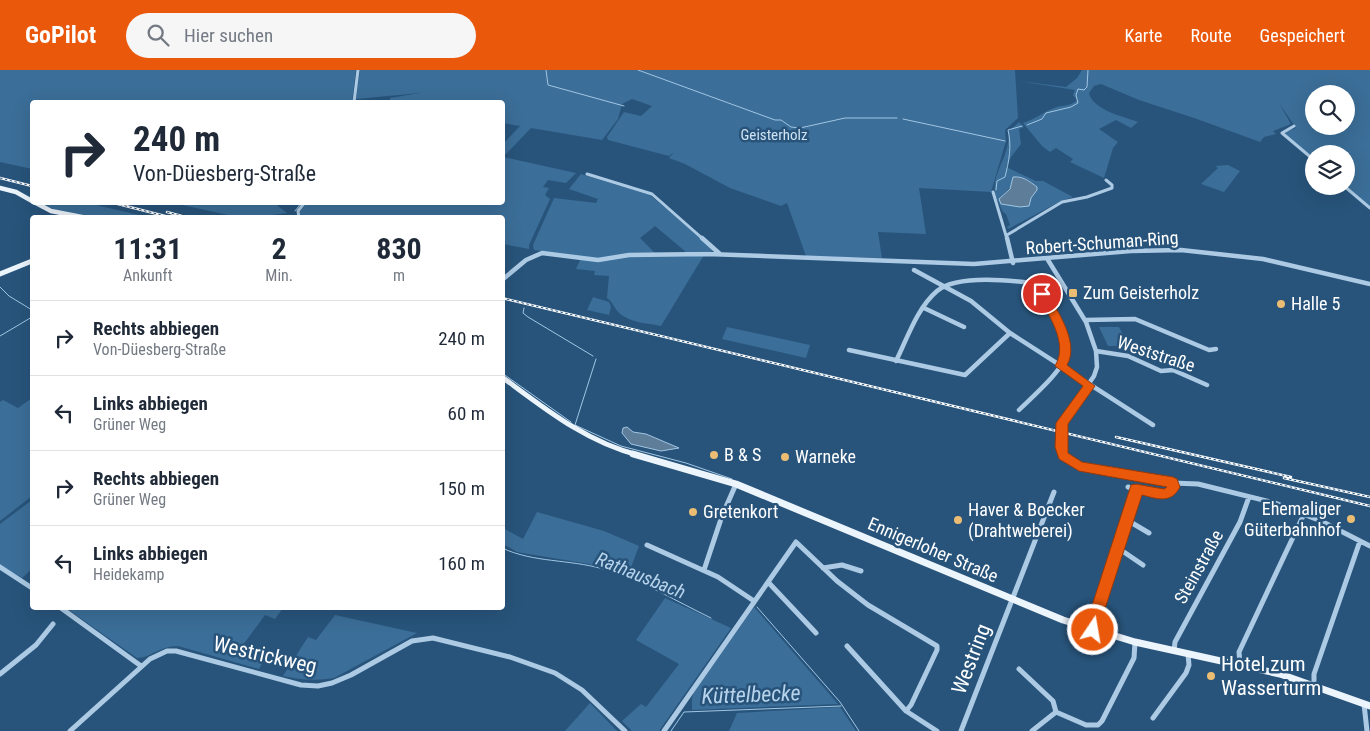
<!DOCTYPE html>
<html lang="de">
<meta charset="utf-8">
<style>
:root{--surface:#fff;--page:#f6f6f7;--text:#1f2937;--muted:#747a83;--line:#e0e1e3;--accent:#ea580c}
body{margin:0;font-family:"Roboto Condensed",sans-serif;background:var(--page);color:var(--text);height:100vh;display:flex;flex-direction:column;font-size:19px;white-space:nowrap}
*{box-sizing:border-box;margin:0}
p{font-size:16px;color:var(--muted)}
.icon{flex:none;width:28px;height:28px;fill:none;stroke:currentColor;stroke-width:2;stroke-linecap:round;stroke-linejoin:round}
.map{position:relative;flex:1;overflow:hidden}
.drawer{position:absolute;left:30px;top:145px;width:475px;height:395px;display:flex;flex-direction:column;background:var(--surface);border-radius:5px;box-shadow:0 5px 20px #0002}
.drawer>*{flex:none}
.banner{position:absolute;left:30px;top:30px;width:475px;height:105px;border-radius:5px;box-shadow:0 5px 20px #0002;background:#fff;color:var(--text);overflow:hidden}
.controls{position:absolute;left:1305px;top:15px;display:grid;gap:10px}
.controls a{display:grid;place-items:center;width:50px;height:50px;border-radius:50%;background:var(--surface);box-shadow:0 5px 20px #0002;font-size:25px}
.pin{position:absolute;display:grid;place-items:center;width:42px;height:42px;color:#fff;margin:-21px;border:2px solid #fff;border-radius:50%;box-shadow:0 1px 5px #0007}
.me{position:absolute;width:55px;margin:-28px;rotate:12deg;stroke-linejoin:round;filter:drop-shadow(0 0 4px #0008)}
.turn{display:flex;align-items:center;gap:18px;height:105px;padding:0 20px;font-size:22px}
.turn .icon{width:65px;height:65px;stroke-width:2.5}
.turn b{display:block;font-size:35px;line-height:42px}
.eta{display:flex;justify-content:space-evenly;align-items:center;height:85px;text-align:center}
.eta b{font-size:30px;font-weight:700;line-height:35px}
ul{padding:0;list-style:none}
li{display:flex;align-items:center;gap:15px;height:75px;padding:0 20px;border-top:1px solid var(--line)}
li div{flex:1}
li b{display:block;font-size:19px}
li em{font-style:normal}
header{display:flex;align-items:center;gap:30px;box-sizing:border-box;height:70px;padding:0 25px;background:var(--accent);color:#fff}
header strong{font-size:24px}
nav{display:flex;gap:28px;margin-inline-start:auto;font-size:18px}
.search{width:350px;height:45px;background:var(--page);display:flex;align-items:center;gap:12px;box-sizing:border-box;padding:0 18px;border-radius:28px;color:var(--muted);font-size:19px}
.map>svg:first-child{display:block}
.green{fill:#3b6e98;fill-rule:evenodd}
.water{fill:#5e7d99;stroke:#a1c6e4}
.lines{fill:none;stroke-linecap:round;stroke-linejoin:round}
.stream{stroke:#a1c6e4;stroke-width:1}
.minor-far2{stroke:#accae4;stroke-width:3}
.minor-far1{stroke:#accae4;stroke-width:4.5}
.minor{stroke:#accae4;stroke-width:5}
.major-far2{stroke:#ecf4fc;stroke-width:4.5}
.major-far1{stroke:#ecf4fc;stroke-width:5}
.major{stroke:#ecf4fc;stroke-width:7}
.rail-casing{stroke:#fff;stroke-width:2.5}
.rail{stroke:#28547b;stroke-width:1;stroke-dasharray:2.5;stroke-linecap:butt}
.route{fill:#ea580c;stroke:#983908}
.poi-dot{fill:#ebbd73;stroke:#28547b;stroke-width:2}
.labels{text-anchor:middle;stroke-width:5;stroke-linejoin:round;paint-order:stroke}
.far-park-label{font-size:15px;fill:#cfe3f3;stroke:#28547b}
.street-label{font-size:18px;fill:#fff;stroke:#28547b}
.poi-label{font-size:18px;fill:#fff;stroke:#28547b;text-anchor:start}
.water-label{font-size:19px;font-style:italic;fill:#b7d4ec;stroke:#28547b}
.near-street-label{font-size:21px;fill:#fff;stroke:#28547b}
.near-poi-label{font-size:21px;fill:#fff;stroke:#28547b;text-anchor:start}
.near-water-label{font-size:22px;font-style:italic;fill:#b7d4ec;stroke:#28547b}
</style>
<header>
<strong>GoPilot</strong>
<div class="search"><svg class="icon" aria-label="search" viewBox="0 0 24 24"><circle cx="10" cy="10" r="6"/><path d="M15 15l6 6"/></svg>Hier suchen</div>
<nav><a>Karte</a><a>Route</a><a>Gespeichert</a></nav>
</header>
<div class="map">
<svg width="1370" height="661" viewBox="0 0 1370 661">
<rect width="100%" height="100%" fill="#28547b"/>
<!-- green -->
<path class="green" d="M0,0H356L352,32H32V99L0,92Z
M360,0H1015L1018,48L1005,60L1006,71L991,122L919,118L926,164L878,162L882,188L806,186L787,133L781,136L730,118L685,94L669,88L674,82L669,86L608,70L607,67L624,42L641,46L652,36L632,29L622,34L618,49L602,70L531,58L505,85H503V74L520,56L503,53L502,32H390V28L420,23L356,29Z
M1082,0H1370V137L1346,116V84H1314V89L1286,65L1285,62L1296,58L1279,33L1291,54L1273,61L1276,64L1264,67L1260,72L1197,49L1139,30L1101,14L1094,16L1089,23C1093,40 1122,46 1138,52L1131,58L1116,50L1099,59L1118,72L1113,78L1104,108L1070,92L1073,89L1056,78L1050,82L1042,76L1023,53C1036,49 1046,40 1057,37C1065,35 1071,36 1077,30L1073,25L1075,20L1018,11L1066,17L1077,8ZM1314,24H1346V56H1314Z
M1019,52L1024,57L1019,59L1021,74L1011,87L1006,97L1036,111H1043L1073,127L1061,131L1008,159L1007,157L1010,155L1006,144L1003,142C1000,136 997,130 995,124C991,103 1012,83 1008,62ZM1020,107L1028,110L1037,117V120L1020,137L1003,133L999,129Z
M503,87L576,103L566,113L548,110L543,117L549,118L545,125L550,129L529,175V179L503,174L502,148H303L299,143L307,132H502Z
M1228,95L1240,101L1224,122L1201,114L1218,98L1215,96Z
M581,104L650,125L717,181L686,182L655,156L640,168L655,183L598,189L534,180L533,175L554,128L596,133L598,129L569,119Z
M38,133H87L148,147C111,147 73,150 38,133Z
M173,133H274L287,143L257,147H237Z
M704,185L661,256C647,253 630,253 619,243C614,238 613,232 607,228L609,206L594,205L595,201L576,199L580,190L630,186Z
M593,227L609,232L611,237L609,245L587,240Z
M727,257L810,275L806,288L722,269Z
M1099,257H1119L1129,276H1108Z
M32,328V426L0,451V332L3,330L18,338Z
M32,430V499L22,508L0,495V454Z
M537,442L604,461L639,476L627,508L589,494L517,482L503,474V458L523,469Z
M665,528L731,558L659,661H632L622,651L641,634L646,637L679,594L636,570Z
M754,537L838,634L692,640V628L694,622Z
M66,538H283L275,549L265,545L240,579L266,587L259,599L178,576C160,576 150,588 137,588Z
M335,545L417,563L334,608C315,611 301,610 283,606L308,567L316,570Z
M590,633L617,661H565Z
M840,637L856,661H729L737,643Z"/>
<!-- water -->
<path class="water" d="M1013,107C1023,106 1029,111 1037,117V120L1031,128L1029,136L1020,137L1001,134L999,129L1010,119Z
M627,357L633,362L646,364L679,378L661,381L631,374L622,363L623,358Z"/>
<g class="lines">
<!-- stream -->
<path class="stream" d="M546,0L548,15L624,36
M638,0L775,50H781L791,57L800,58L845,48H897
M903,49L1005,71
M1027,55L1042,49L1046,43L1071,37L1078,33L1076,25L1078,19L1084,20L1087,17L1088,0
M996,120L997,111L1005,107C1009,91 1012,76 1008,60L1022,56
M295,141L302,132
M0,217L9,226L32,240
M524,238L523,243L528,247L593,286
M0,266L32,247
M596,289L575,355L621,376L686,393L732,409
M502,303L571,352
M502,478C534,493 569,489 603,499C641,510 676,531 711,548
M757,537L840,632L859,661
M671,661L684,642L841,636"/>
<!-- minor-far2 -->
<path class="minor-far2" d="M354,32L358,0
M1294,56L1282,63L1314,90
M587,104L652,124L703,169
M1344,116L1370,138
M993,122L1007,169
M299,148L298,141L305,132
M1007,165L1062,132L1087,127L1112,118V115L1106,110"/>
<!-- minor-far1 -->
<path class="minor-far1" d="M702,168L720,184
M1007,168L1013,193
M1048,190L1086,252L1096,281L1097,297L1094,306L1062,353L1063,385
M914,200L971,231L1010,263L1153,355
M502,210L526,190L542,183L598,190L629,185L708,184L974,194L1131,181L1181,180L1263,189L1370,214
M924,238L964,257
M1085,250L1135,249L1209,280L1216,279
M849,280L965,305L1010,263
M1096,281L1128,286L1161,301L1173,300L1207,315
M896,291C907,269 917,238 937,221C956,205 1007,210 1031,213C1043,221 1050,234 1056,247C1061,258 1067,272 1066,284C1064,300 1031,328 1019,340"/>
<!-- minor -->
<path class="minor" d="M1062,384L1069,391L1079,396L1173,413L1198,414L1275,433L1321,451L1370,476
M1128,417C1143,421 1162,430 1174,417L1173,413
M1127,450L1149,463
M647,475L718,507L754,531
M1118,478L1143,495
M0,497L32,518
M823,498L842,495L861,501
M704,500L722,446L736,414
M768,512L816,563
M61,538L141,596
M1093,561L1094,551L1136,419
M847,576L906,641L937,661
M1174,581L1175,572L1240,452L1249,427
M1240,594L1239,582L1304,444
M1019,599L1053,631L1056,642L1086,655H1098L1102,651L1134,588L1135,572
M0,604L36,575L53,554
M1314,616V604L1360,471
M1364,634L1367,661
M1153,648L1186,603L1189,595L1188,584
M70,661L150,589L167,581H176L301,615L318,616L332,613L351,605L412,571L433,568L510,587L555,603L582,620L625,661
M664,661L796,472L837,511L868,535L937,576V580L911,635L906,641
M961,661L1054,422
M1032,661L1056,642"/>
<!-- major-far2 -->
<path class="major-far2" d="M0,118L16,122L32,131
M34,132L51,141L87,148"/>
<!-- major-far1 -->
<path class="major-far1" d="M0,204L32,191
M502,307C544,338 586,372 638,385"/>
<!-- major -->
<path class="major" d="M633,384L736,414L1063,550L1135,572L1280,604L1370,636"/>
<!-- rail casing -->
<g class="rail-casing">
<path id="rail" d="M0,108L32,116
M110,132L173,148
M167,142L189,148
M502,228L1370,436
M1116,367L1291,407
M1284,408L1370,427"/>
</g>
<!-- rail -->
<use href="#rail" class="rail"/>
</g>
<!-- route -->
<path class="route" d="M1042,220L1046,221C1057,240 1080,273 1067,295L1095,316L1068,354V383L1082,392L1173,407L1177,409L1180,417C1171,434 1158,429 1142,425L1101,551L1098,565L1093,567L1088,565L1086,560L1087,551L1131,415L1136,414L1164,419L1167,417L1079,401L1059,389L1055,377L1056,353L1083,316L1055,296C1069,273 1048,244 1037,224Z"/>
<!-- markers -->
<g class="poi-dot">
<rect x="1068" y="218" width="10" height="10" rx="2.5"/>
<circle cx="1281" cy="234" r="5"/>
<circle cx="714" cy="385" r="5"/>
<circle cx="785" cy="387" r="5"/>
<circle cx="693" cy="442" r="5"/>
<circle cx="1351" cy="449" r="5"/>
<circle cx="958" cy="450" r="5"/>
<circle cx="1211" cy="606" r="5"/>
</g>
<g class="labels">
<!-- far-park labels -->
<g class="far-park-label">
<text x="774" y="70">Geisterholz</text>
</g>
<!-- street labels -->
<g class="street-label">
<text transform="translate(1102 173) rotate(-4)" y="6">Robert-Schuman-Ring</text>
<text transform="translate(1156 284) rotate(18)" y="6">Weststraße</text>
<text transform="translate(933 480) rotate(23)" y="6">Ennigerloher Straße</text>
<text transform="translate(1199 497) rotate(-61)" y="6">Steinstraße</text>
</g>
<!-- poi labels -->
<g class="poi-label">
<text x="1083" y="229">Zum Geisterholz</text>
<text x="1291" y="240">Halle 5</text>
<text x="724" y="391">B &amp; S</text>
<text x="795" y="393">Warneke</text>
<text x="1341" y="445" text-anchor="end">Ehemaliger<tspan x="1341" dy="21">Güterbahnhof</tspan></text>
<text x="968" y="446">Haver &amp; Boecker<tspan x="968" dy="21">(Drahtweberei)</tspan></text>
<text x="703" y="448">Gretenkort</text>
</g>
<!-- water labels -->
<g class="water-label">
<text transform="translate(641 505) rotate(22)" y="7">Rathausbach</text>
</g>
<!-- near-street labels -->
<g class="near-street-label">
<text transform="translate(265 585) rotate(13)" y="7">Westrickweg</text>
<text transform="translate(971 589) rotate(-69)" y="7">Westring</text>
</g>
<!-- near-poi labels -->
<g class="near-poi-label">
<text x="1221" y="601">Hotel zum<tspan x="1221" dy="24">Wasserturm</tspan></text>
</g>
<!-- near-water labels -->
<g class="near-water-label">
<text transform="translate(751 624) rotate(-2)" y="8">Küttelbecke</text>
</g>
</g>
</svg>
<div class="controls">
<a><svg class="icon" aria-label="search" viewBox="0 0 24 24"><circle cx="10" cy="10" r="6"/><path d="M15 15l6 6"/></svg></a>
<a><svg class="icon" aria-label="layers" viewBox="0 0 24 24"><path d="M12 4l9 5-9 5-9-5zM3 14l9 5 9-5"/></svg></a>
</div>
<div class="pin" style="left:1042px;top:224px;background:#d93025"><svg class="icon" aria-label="arrive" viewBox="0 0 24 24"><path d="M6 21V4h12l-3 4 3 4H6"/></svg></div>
<svg class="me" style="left:1093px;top:560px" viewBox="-20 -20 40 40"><circle r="17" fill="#ea580c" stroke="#fff" stroke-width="3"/><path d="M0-11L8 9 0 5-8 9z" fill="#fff"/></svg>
<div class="banner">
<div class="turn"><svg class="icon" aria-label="right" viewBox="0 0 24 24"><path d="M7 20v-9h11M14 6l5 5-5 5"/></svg><div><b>240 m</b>Von-Düesberg-Straße</div></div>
</div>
<section class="drawer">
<div class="eta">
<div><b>11:31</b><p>Ankunft</p></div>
<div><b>2</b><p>Min.</p></div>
<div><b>830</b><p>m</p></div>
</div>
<ul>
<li><svg class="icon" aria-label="right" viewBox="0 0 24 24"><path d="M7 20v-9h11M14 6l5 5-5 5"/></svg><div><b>Rechts abbiegen</b><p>Von-Düesberg-Straße</p></div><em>240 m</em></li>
<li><svg class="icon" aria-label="left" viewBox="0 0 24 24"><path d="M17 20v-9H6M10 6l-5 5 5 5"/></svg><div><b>Links abbiegen</b><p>Grüner Weg</p></div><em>60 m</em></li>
<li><svg class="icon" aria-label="right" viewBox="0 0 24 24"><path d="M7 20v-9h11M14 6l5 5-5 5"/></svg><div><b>Rechts abbiegen</b><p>Grüner Weg</p></div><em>150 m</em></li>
<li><svg class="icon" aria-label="left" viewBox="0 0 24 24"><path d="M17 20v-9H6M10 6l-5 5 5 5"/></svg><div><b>Links abbiegen</b><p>Heidekamp</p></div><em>160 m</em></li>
</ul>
</section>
</div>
